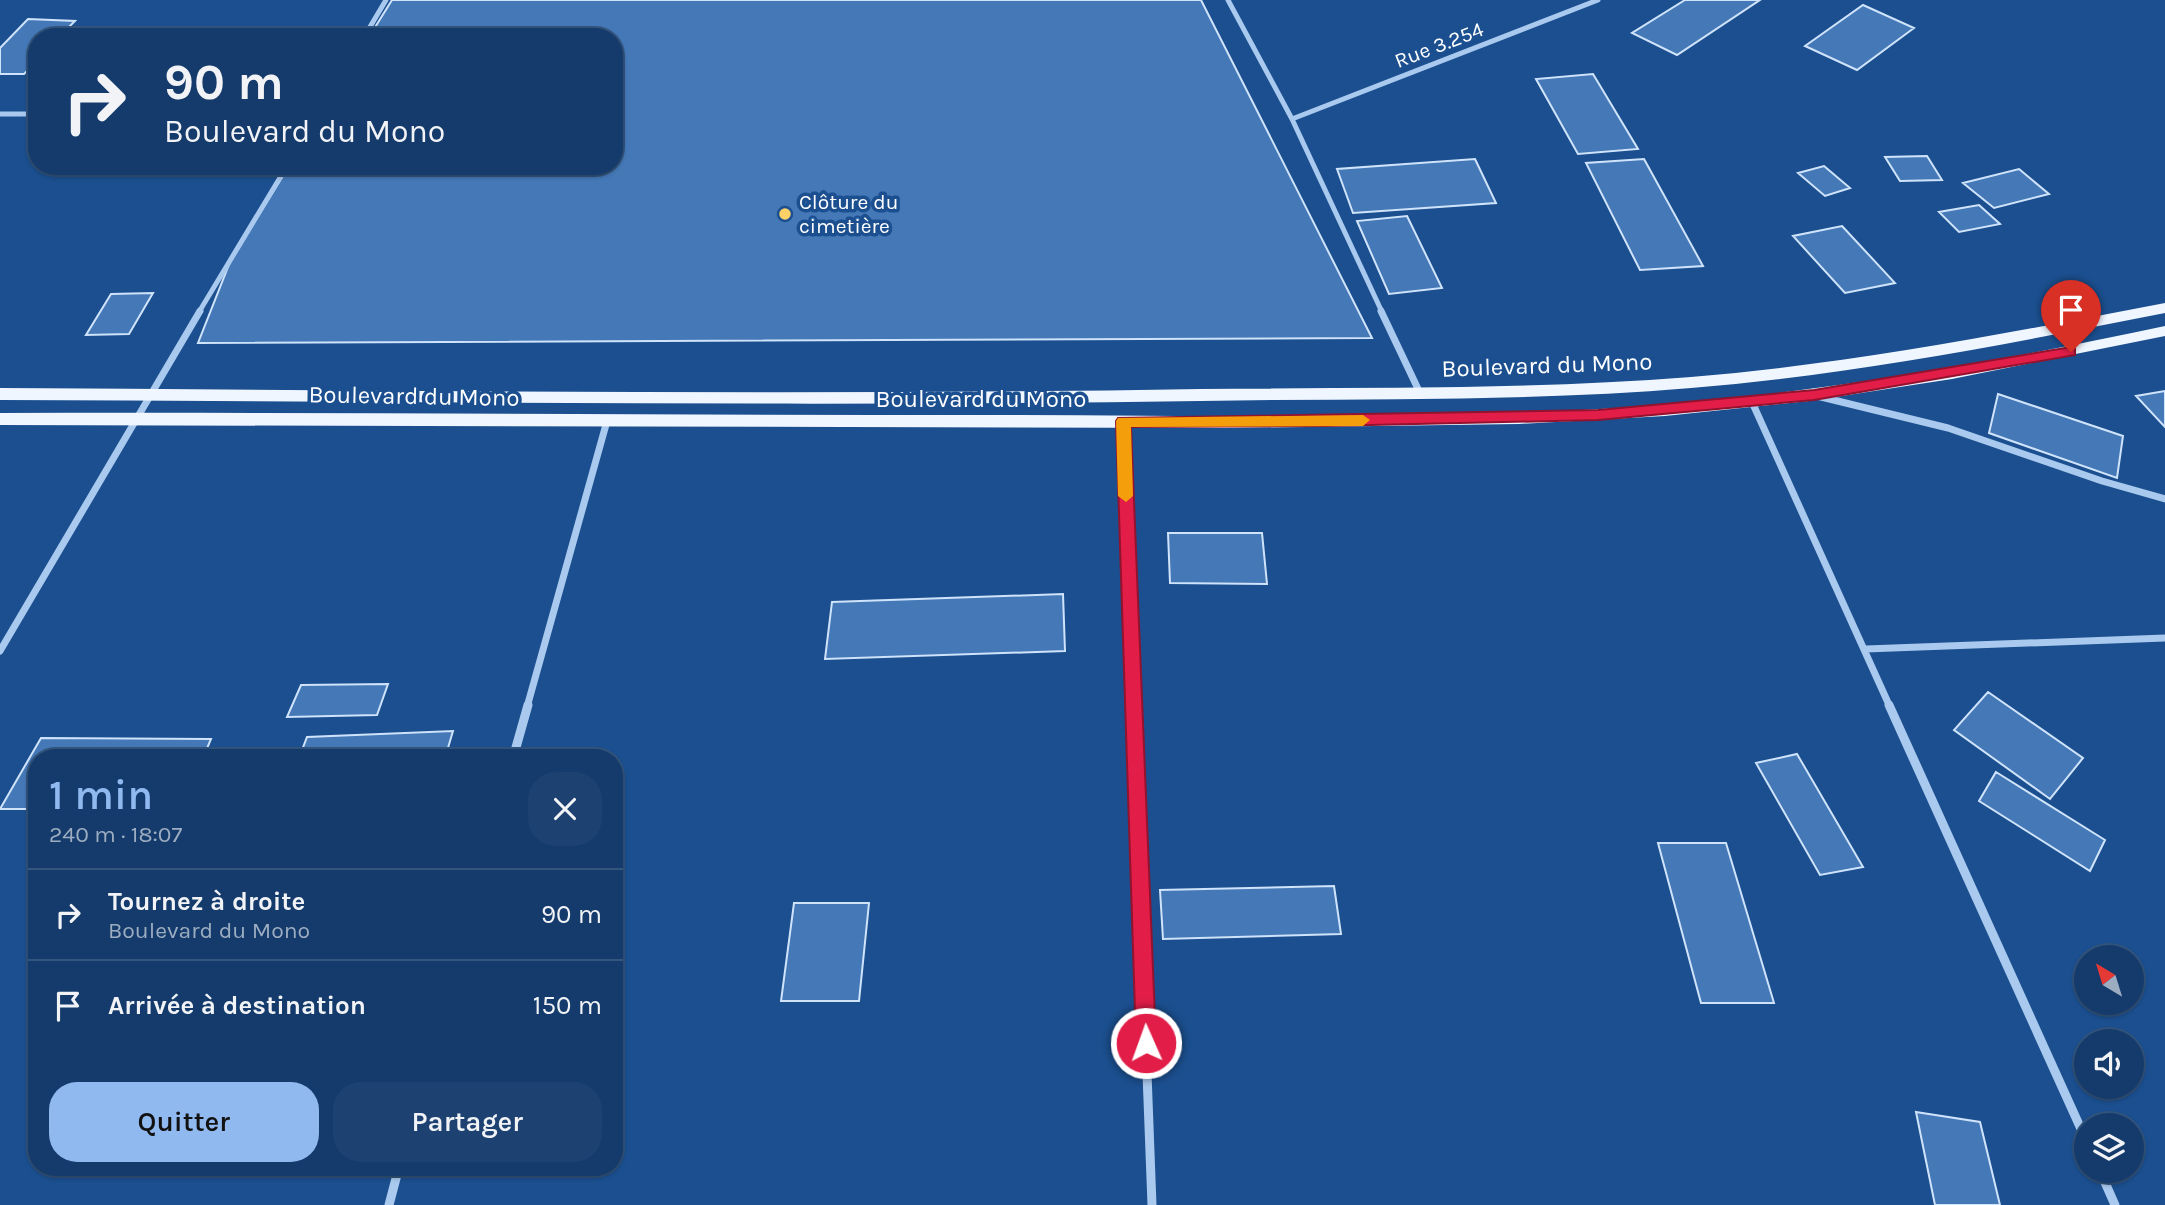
<!DOCTYPE html>
<html lang="fr">
<meta charset="utf-8">
<style>
:root{--surface:#143b6b;--page:#1d4271;--text:#f1f3f6;--muted:#9dadc1;--line:#33557e;--accent:#90b9f0}
body{margin:0;font-family:Karla,sans-serif;background:var(--page);color:var(--text);height:100vh;display:flex;flex-direction:column;font-size:26px;white-space:nowrap}
*{box-sizing:border-box;margin:0}
p{font-size:23px;color:var(--muted)}
.icon{flex:none;width:38px;height:38px;fill:none;stroke:currentColor;stroke-width:2;stroke-linecap:round;stroke-linejoin:round}
.map{position:relative;flex:1;overflow:hidden}
.side{position:absolute;left:28px;top:749px;width:595px;height:427px;display:flex;flex-direction:column;background:var(--surface);border-radius:28px;box-shadow:0 2px 5px #0004,0 0 0 2px var(--line)}
.side>*{flex:none}
.banner{position:absolute;left:28px;top:28px;width:595px;height:147px;border-radius:28px;box-shadow:0 2px 5px #0004,0 0 0 2px var(--line);background:#143b6b;color:var(--text);overflow:hidden}
.needle{width:46px;rotate:322deg}
.controls{position:absolute;left:2074px;top:945px;display:grid;gap:14px}
.controls a{display:grid;place-items:center;width:70px;height:70px;border-radius:50%;background:var(--surface);box-shadow:0 2px 5px #0004,0 0 0 2px var(--line);font-size:35px}
.pin{position:absolute;display:grid;place-items:center;width:60px;height:60px;color:#fff;margin:-72px -30px;border-radius:50% 50% 50% 0;rotate:-45deg;box-shadow:0 0 7px #0007}
.pin .icon{rotate:45deg}
.me{position:absolute;width:77px;margin:-38px;rotate:358deg;stroke-linejoin:round;filter:drop-shadow(0 0 5px #0008)}
.turn{display:flex;align-items:center;gap:24px;height:147px;padding:0 21px;font-size:32px}
.turn .icon{width:91px;height:91px;stroke-width:2.5}
.turn b{display:block;font-size:49px;line-height:60px}
.round{display:grid;place-items:center;flex:none;width:74px;height:74px;border-radius:28px;background:var(--page)}
.overview{display:flex;align-items:center;justify-content:space-between;height:119px;padding:0 21px}
h1{font-size:42px;font-weight:600;line-height:52px;color:var(--accent)}
.cta{display:flex;gap:14px;margin-top:auto;padding:14px 21px}
.cta a{flex:1;height:80px;border-radius:28px;background:var(--accent);color:#111;font-size:28px;font-weight:600;line-height:80px;text-align:center}
.cta a+a{background:var(--page);color:var(--text)}
ul{padding:0;list-style:none}
li{display:flex;align-items:center;gap:21px;height:91px;padding:0 21px;border-top:2px solid var(--line)}
li div{flex:1}
li b{display:block;font-size:26px}
li em{font-style:normal}
.map>svg:first-child{display:block}
.building{fill:#4478b7;stroke:#cfe3fa;stroke-width:2}
.lines{fill:none;stroke-linecap:round;stroke-linejoin:round}
.minor-far2{stroke:#a9c9ee;stroke-width:5}
.minor-far1{stroke:#a9c9ee;stroke-width:7}
.minor{stroke:#a9c9ee;stroke-width:9}
.primary{fill:#f0f6ff;fill-rule:evenodd}
.route{fill:#e11d48;stroke:#92132f;stroke-width:2}
.slow{fill:#f59e0b}
.poi-dot{fill:#ffd166;stroke:#1b4f8f;stroke-width:2.5}
.labels{text-anchor:middle;stroke-width:7;stroke-linejoin:round;paint-order:stroke}
.far-street-label{font-size:21px;fill:#fff;stroke:#1b4f8f}
.far-poi-label{font-size:21px;fill:#fff;stroke:#1b4f8f;text-anchor:start}
.street-label{font-size:24px;fill:#fff;stroke:#1b4f8f}
</style>
<div class="map">
<svg width="2165" height="1205" viewBox="0 0 2165 1205">
<rect width="100%" height="100%" fill="#1b4f8f"/>
<!-- building -->
<path class="building" d="M392,0H1201L1372,338L198,343L230,262L289,166H614V37H369Z
M1685,0H1760L1677,55L1632,33Z
M1863,5L1914,28L1857,70L1805,46Z
M28,19L75,21L59,37H37V61L24,74H0V48Z
M1593,74L1638,149L1578,154L1536,79Z
M1927,156L1942,180L1900,181L1885,157Z
M1475,159L1496,203L1353,213L1337,169Z
M1644,159L1703,266L1640,270L1586,163Z
M1824,166L1850,188L1825,196L1798,173Z
M2019,169L2049,194L1994,208L1963,183Z
M1979,205L2000,224L1959,232L1939,212Z
M1407,216L1442,288L1389,294L1357,221Z
M1842,226L1895,283L1845,293L1793,236Z
M153,293L129,334L86,335L111,294Z
M2165,391V427L2136,396Z
M1998,394L2123,436L2117,478L1989,433Z
M1168,533H1262L1267,584L1170,583Z
M1063,594L1065,651L825,659L832,602Z
M388,684L377,715L287,717L301,685Z
M1988,692L2083,758L2050,799L1954,730Z
M453,731L445,758H299L307,737Z
M41,738L211,739L203,758H37V809H0Z
M1797,754L1863,867L1820,875L1756,763Z
M1996,772L2105,840L2090,871L1979,801Z
M1658,843H1726L1774,1003H1701Z
M1334,886L1341,934L1163,939L1160,890Z
M794,903H869L859,1001H781Z
M1916,1112L1980,1122L2000,1205H1935Z"/>
<g class="lines">
<!-- minor-far2 -->
<path class="minor-far2" d="M1228,0L1292,119L1382,312
M364,37L386,0
M0,114H37
M1292,119L1598,0
M199,312L287,166"/>
<!-- minor-far1 -->
<path class="minor-far1" d="M1381,311L1419,391
M1817,396L1948,428L2102,481L2165,499
M1752,402L1890,707
M1123,421L1134,707
M1866,649L2165,638
M0,651L200,311
M527,707L607,421"/>
<!-- minor -->
<path class="minor" d="M1133,705L1152,1205
M1889,705L2086,1140
M513,758L528,705
M2100,1171L2115,1205
M389,1205L399,1167"/>
<!-- primary -->
<path class="primary" d="M2165,303V313C2008,344 1851,375 1691,388C1528,402 1364,398 1200,401C800,407 400,401 0,400V388C400,390 800,396 1200,389C1363,387 1528,390 1691,377C1851,364 2008,333 2165,303Z
M2165,326V336L1952,379L1809,401L1665,416L1519,424L1225,428L0,425V413C327,412 655,415 982,415C1211,415 1441,423 1670,404C1837,390 2001,361 2165,326Z"/>
</g>
<!-- route -->
<path class="route" d="M2071,347L2075,348V355L1814,400L1598,420L1327,426L1131,427L1156,1043L1153,1050L1146,1053L1139,1050L1136,1043L1116,421L1118,418L1598,410L1814,390Z"/>
<!-- slow -->
<path class="slow" d="M1363,415L1370,420L1363,426L1131,427L1133,496L1126,502L1118,496L1116,421L1118,418Z"/>
<!-- markers -->
<circle class="poi-dot" cx="785" cy="214" r="7"/>
<g class="labels">
<!-- far-street labels -->
<g class="far-street-label">
<text transform="translate(1439 45) rotate(-21)" y="7">Rue 3.254</text>
</g>
<!-- far-poi labels -->
<g class="far-poi-label">
<text x="799" y="209">Clôture du<tspan x="799" dy="24">cimetière</tspan></text>
</g>
<!-- street labels -->
<g class="street-label">
<text transform="translate(1547 365) rotate(-2)" y="8">Boulevard du Mono</text>
<text transform="translate(414 396) rotate(1)" y="8">Boulevard du Mono</text>
<text x="981" y="407">Boulevard du Mono</text>
</g>
</g>
</svg>
<div class="controls">
<a><svg class="needle" viewBox="-14 -14 28 28"><path d="M0-13l5 13h-10z" fill="#e53935"/><path d="M0 13l5-13h-10z" fill="#9dadc1"/></svg></a>
<a><svg class="icon" aria-label="sound" viewBox="0 0 24 24"><path d="M4 9h4l5-4v14l-5-4H4zM17 9q2 3 0 6"/></svg></a>
<a><svg class="icon" aria-label="layers" viewBox="0 0 24 24"><path d="M12 4l9 5-9 5-9-5zM3 14l9 5 9-5"/></svg></a>
</div>
<div class="pin" style="left:2071px;top:352px;background:#d93025"><svg class="icon" aria-label="arrive" viewBox="0 0 24 24"><path d="M6 21V4h12l-3 4 3 4H6"/></svg></div>
<svg class="me" style="left:1146px;top:1043px" viewBox="-20 -20 40 40"><circle r="17" fill="#e11d48" stroke="#fff" stroke-width="3"/><path d="M0-11L8 9 0 5-8 9z" fill="#fff"/></svg>
<div class="banner">
<div class="turn"><svg class="icon" aria-label="right" viewBox="0 0 24 24"><path d="M7 20v-9h11M14 6l5 5-5 5"/></svg><div><b>90 m</b>Boulevard du Mono</div></div>
</div>
<section class="side">
<div class="overview"><div><h1>1 min</h1><p>240 m · 18:07</p></div><a class="round"><svg class="icon" aria-label="close" viewBox="0 0 24 24"><path d="M6 6l12 12M18 6L6 18"/></svg></a></div>
<ul>
<li><svg class="icon" aria-label="right" viewBox="0 0 24 24"><path d="M7 20v-9h11M14 6l5 5-5 5"/></svg><div><b>Tournez à droite</b><p>Boulevard du Mono</p></div><em>90 m</em></li>
<li><svg class="icon" aria-label="arrive" viewBox="0 0 24 24"><path d="M6 21V4h12l-3 4 3 4H6"/></svg><div><b>Arrivée à destination</b></div><em>150 m</em></li>
</ul>
<div class="cta"><a>Quitter</a><a>Partager</a></div>
</section>
</div>
